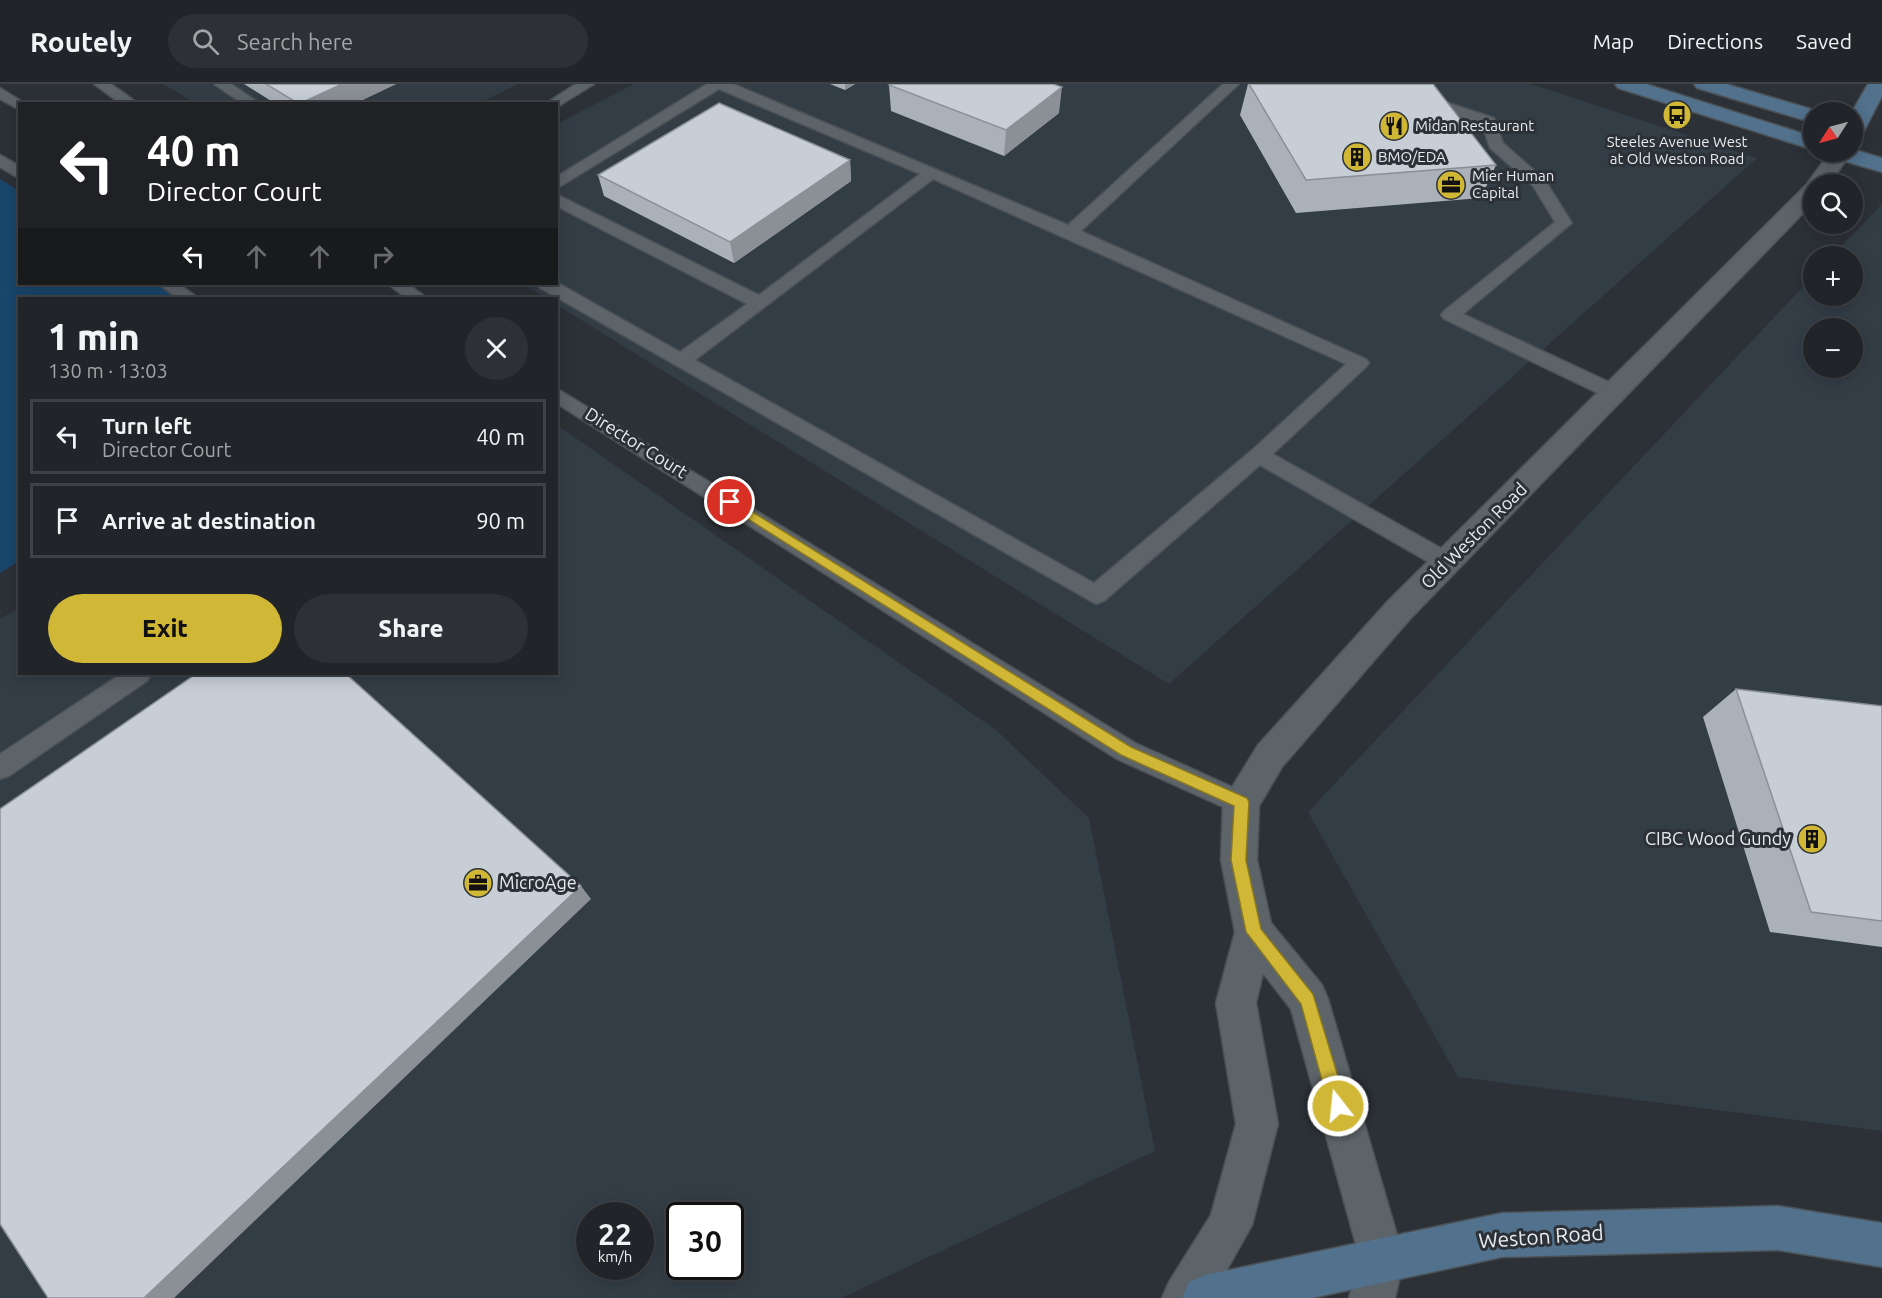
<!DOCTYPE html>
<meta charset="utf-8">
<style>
:root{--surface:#212529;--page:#2d3135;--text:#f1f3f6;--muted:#a2a5a8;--line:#3e4246;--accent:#d1b736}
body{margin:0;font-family:Ubuntu,sans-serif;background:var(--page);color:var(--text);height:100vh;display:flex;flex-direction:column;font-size:22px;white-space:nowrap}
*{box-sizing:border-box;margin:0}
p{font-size:20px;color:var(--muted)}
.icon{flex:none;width:33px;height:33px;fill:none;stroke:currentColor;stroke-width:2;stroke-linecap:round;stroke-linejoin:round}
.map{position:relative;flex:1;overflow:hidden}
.sheet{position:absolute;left:18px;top:213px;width:540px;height:378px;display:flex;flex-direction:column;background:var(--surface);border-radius:0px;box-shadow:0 3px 15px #0003,0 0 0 2px var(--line)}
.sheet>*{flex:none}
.top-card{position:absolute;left:18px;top:18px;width:540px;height:183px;border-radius:0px;box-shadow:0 3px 15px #0003,0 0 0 2px var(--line);background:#202124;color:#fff;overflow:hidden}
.needle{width:39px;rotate:234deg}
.tools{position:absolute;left:1803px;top:18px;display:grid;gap:12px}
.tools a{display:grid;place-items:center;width:60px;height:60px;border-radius:50%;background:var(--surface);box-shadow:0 3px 15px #0003,0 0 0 2px var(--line);font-size:30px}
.speed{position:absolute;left:576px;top:1118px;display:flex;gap:12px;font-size:30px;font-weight:700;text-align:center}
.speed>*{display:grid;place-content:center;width:78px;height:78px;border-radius:50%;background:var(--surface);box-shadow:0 3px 15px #0003,0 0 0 2px var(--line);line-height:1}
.speed small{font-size:15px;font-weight:400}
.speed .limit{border:3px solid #111;border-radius:9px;background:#fff;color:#111}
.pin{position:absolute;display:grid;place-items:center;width:51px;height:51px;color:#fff;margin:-26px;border:3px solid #fff;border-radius:50%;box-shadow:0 2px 6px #0007}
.me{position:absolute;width:66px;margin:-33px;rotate:344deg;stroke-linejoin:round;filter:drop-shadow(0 0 4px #0008)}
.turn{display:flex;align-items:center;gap:21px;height:126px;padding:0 30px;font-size:27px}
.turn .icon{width:78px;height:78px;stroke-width:2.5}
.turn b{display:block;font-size:42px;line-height:51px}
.lanes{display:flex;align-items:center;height:57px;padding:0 30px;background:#0003;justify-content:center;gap:30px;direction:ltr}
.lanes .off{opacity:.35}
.round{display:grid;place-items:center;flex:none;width:63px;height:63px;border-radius:32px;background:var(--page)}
.head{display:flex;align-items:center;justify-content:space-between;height:102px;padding:0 30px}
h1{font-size:36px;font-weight:800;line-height:45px}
.button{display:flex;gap:12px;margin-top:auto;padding:12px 30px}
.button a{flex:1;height:69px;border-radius:36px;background:var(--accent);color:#111;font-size:24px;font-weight:800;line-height:69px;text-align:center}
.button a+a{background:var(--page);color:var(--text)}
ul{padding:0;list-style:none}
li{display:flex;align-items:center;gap:18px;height:75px;margin:0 12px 9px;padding:0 18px;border:3px solid var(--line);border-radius:0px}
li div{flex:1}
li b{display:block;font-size:22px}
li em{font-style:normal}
header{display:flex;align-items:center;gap:36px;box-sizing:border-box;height:84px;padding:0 30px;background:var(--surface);border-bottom:2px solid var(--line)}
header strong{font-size:28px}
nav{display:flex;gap:33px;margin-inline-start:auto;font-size:21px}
.search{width:420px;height:54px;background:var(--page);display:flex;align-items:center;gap:15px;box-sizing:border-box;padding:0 21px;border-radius:33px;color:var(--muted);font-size:22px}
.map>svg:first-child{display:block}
.built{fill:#333d46;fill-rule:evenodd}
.green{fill:#19466c}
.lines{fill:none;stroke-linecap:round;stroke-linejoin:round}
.lane-casing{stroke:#4b5054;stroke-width:3}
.street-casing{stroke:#4b5054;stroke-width:3}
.secondary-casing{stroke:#4b5054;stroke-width:3}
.lane{fill:#5c6369;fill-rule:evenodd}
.street{fill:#5c6369;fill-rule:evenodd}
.secondary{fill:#51718c;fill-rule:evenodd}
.wall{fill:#abb1b8}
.shaded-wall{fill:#8b9096}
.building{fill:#c7ced6;stroke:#8b9096;stroke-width:1.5}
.route{fill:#d1b736;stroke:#887723;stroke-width:1.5}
.labels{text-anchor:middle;stroke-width:6;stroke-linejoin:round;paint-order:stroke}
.far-poi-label{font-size:15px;fill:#e7ebef;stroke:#2c3137;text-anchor:start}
.street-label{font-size:18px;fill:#e7ebef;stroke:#2c3137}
.poi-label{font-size:18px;fill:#e7ebef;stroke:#2c3137;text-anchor:end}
.near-street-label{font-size:21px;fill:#e7ebef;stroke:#2c3137}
</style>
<header>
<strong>Routely</strong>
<div class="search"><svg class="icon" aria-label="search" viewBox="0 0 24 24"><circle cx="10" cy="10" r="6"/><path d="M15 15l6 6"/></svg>Search here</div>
<nav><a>Map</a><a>Directions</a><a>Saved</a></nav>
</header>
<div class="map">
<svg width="1882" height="1214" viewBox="0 0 1882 1214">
<rect width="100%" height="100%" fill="#2c3137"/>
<!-- built -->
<path class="built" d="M163,0H517L479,20L195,19Z
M634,0H1531L1757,74L1169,600L557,221L556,214H546L522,200H556L557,40Z
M1882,120V1047L1458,993L1308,728L1813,192L1814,212H1852V172H1832ZM1814,244H1852V284H1814Z
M557,341L996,646L1089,734L1155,1067L841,1214H0V535L19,524L20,590H556ZM590,1131H640V1182H590ZM680,1131H730V1182H680Z"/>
<!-- green -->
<path class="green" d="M0,95L19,107L20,200H163L186,214H20L19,477L0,489Z"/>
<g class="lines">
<!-- lane casing -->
<g class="lane-casing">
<path id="lane" d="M94,0H111L139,20H121Z
M214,0H231L261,20H243Z
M576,0H594L557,23L556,20H545Z
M707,0H733L1068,141L1223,0H1239L1081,147L1366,275L1369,279L1366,283L1273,370L1455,472L1458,478L1455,484L1447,486L1439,484L1260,381L1104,517L1096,520L540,204L537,200L556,198L680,268L747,220L556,122V110L759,211L920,90L719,5L556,105V93ZM933,95L1346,280L1252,366L1094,499L695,276Z
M1370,0H1392L1494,34L1503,59L1545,96L1572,139L1463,230L1622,304L1625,309L1622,314H1608L1444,235L1441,231L1444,227L1555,138L1533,102L1490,64L1482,40L1372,3Z
M0,4L26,20H20V26L0,15Z
M0,71L20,82V95L0,83Z
M159,200H179L198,214H177Z
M388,200H408L427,214H406Z
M556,304L1135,659L1250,711L1254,719L1250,727L1241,731L1232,727L1117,675L556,319Z
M121,590H151L147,597L9,692L0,695V670Z"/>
</g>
<!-- street casing -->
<g class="street-casing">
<path id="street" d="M1830,68H1852L1829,100H1814V118L1410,535L1282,683L1259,722L1257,776L1271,839L1322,901L1328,915L1404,1175L1395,1214H1349L1360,1175L1291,925L1263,889L1256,919L1278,1040L1252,1141L1211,1214H1162L1169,1198L1211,1131L1236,1040L1216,919L1235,848L1221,776L1223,719L1229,708L1258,661L1388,517L1807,100Z"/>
</g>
<!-- secondary casing -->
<g class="secondary-casing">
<path id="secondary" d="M1615,0H1646L1814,53V66L1618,4Z
M1694,0H1726L1821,28H1814V39L1697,4Z
M1868,0H1882V12L1863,49L1860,54L1852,55V28Z
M1852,65L1882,74V88L1830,73L1827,68Z
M1778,1122L1882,1139V1183L1778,1166L1502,1173L1312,1214H1182L1189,1198L1205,1191L1502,1129Z"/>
</g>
<!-- lane -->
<use href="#lane" class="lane"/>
<!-- street -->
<use href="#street" class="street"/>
<!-- secondary -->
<use href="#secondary" class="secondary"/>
</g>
<!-- wall -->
<path class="wall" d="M244,0H396L354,20H276Z
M830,0H855L845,6Z
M1248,0H1433L1496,81L1481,114L1296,129L1240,31Z
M889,1L1059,29L1004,72L891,27Z
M850,76L851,97L734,179L604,112L598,91Z
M1736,605L1882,622V863L1770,848L1703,633Z"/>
<!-- shaded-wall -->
<path class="shaded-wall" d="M342,0H396L354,20H299Z
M845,0H855L845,6Z
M1062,3L1059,29L1004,72L1006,46Z
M850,76L851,97L734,179L730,158Z
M581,802L591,815L174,1214H144Z"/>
<!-- building -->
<path class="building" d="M266,0H342L299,20Z
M891,0H1053L1062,3L1006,46L889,1Z
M1249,0H1433L1496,81L1306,96Z
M719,19L850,76L730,158L598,91Z
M196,590H346L581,802L144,1214H48L0,1140V725Z
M1736,605L1882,622V837L1811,828Z"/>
<!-- route -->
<path class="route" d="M730,414L1131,663L1247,714L1249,718L1246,776L1261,845L1313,910L1347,1022L1344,1028L1338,1030L1332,1028L1329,1022L1301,920L1246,848L1231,776L1234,722L1121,671L726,421V415Z"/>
<!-- icons -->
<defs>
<g id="bus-disc" transform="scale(1.5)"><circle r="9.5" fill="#d1b736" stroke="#2c3137"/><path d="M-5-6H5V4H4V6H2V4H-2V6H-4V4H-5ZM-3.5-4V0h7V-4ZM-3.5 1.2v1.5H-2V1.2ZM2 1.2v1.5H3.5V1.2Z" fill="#111"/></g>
<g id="restaurant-disc" transform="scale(1.5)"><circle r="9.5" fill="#d1b736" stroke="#2c3137"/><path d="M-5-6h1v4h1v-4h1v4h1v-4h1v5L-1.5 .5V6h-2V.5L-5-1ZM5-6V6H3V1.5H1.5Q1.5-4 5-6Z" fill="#111"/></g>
<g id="building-disc" transform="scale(1.5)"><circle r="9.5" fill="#d1b736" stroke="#2c3137"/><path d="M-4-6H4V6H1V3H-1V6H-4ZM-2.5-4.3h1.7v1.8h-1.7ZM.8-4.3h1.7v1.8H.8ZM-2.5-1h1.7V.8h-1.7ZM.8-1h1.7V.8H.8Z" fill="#111"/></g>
<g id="office-disc" transform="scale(1.5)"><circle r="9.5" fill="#d1b736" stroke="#2c3137"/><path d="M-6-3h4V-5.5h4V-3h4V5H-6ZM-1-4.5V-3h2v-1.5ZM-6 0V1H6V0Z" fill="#111"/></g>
</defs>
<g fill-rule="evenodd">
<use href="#bus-disc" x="1677" y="31"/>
<use href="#restaurant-disc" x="1394" y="42"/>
<use href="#building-disc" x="1357" y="73"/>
<use href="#office-disc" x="1451" y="101"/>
<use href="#building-disc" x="1812" y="755"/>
<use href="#office-disc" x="478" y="799"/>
</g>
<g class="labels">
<!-- far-poi labels -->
<g class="far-poi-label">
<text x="1415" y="47">Midan Restaurant</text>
<text x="1677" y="63" text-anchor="middle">Steeles Avenue West<tspan x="1677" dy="17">at Old Weston Road</tspan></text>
<text x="1378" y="78">BMO/EDA</text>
<text x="1472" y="97">Mier Human<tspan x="1472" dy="17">Capital</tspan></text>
</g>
<!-- street labels -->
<g class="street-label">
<text transform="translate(636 359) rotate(32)" y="6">Director Court</text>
<text transform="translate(1474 452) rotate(-45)" y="6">Old Weston Road</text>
</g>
<!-- poi labels -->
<g class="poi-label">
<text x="1791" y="761">CIBC Wood Gundy</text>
<text x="499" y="805" text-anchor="start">MicroAge</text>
</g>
<!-- near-street labels -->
<g class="near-street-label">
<text transform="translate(1541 1153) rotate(-4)" y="7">Weston Road</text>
</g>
</g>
</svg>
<div class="tools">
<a><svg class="needle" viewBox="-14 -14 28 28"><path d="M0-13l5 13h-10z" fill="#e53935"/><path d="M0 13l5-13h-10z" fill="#a2a5a8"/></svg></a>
<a><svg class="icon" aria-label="search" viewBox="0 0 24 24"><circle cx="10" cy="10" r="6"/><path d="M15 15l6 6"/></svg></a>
<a>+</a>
<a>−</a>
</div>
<div class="speed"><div>22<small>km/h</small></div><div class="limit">30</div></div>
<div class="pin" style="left:730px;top:418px;background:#d93025"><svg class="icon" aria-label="arrive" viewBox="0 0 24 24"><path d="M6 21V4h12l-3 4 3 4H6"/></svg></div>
<svg class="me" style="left:1338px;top:1022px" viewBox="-20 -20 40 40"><circle r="17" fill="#d1b736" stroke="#fff" stroke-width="3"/><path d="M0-11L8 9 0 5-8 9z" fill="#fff"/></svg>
<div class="top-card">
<div class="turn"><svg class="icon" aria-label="left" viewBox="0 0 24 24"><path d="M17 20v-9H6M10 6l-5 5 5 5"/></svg><div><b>40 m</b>Director Court</div></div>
<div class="lanes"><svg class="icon" aria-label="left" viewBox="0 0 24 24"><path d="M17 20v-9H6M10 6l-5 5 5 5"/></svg><svg class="icon off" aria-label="ahead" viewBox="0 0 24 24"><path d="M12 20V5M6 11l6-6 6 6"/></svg><svg class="icon off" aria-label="ahead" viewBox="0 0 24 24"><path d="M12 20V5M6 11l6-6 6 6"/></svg><svg class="icon off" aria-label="right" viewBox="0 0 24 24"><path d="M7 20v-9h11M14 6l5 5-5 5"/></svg></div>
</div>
<section class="sheet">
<div class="head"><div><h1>1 min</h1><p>130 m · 13:03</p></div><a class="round"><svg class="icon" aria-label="close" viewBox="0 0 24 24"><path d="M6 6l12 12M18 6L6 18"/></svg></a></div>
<ul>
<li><svg class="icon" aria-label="left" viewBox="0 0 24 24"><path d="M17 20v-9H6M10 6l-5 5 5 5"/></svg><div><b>Turn left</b><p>Director Court</p></div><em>40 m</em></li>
<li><svg class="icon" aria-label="arrive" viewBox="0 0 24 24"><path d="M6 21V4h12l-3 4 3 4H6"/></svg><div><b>Arrive at destination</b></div><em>90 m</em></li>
</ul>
<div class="button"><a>Exit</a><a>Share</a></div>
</section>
</div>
